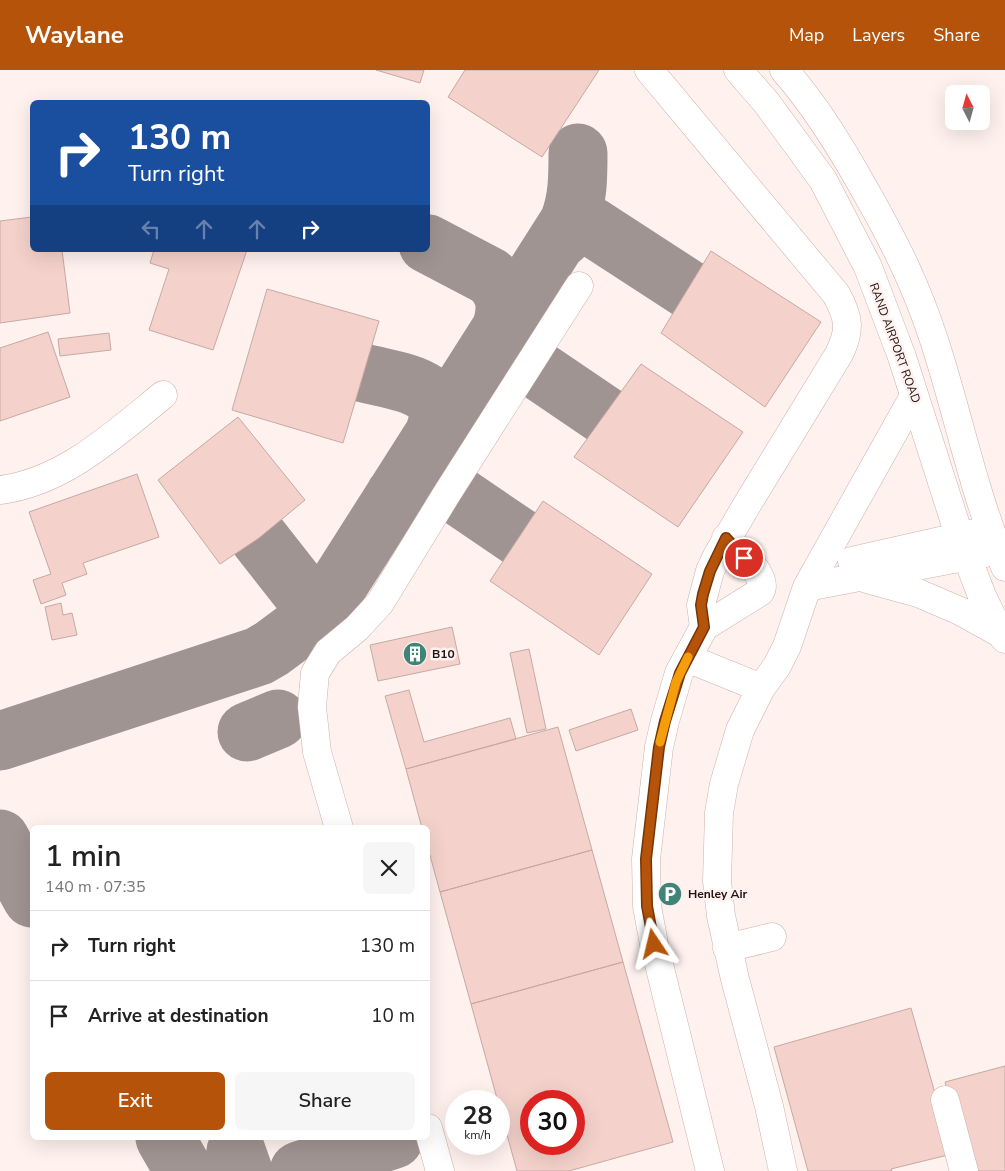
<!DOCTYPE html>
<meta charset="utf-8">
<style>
:root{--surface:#fff;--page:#f6f6f6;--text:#222;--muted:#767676;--line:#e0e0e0;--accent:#b45309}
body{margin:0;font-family:"Nunito Sans",sans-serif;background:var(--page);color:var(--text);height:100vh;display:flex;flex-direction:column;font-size:19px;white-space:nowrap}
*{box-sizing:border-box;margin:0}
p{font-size:16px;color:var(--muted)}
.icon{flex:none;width:28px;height:28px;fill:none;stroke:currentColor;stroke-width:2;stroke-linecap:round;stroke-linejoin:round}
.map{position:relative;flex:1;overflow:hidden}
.drawer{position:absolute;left:30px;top:755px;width:400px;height:315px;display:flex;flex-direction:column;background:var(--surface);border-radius:8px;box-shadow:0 5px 20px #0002}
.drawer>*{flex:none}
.banner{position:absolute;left:30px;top:30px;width:400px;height:152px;border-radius:8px;box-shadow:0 5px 20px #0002;background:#1a4fa0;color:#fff;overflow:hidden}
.needle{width:32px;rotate:354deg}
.buttons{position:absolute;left:945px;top:15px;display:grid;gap:10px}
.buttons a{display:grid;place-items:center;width:45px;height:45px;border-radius:8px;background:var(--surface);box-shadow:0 5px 20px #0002;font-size:25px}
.speed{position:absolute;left:445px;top:1020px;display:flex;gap:10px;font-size:25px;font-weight:700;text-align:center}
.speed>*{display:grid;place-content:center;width:65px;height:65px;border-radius:50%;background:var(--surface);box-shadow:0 5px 20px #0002;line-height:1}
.speed small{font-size:12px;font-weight:400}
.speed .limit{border:8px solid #d22;background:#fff;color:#111}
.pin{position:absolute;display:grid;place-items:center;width:42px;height:42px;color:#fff;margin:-21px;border:2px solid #fff;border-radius:50%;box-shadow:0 1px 5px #0007}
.me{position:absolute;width:55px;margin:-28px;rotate:350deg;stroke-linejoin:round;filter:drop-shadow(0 0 4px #0008)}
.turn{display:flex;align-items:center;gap:18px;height:105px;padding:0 15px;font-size:22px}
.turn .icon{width:65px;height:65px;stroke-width:2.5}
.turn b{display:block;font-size:35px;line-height:42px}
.lanes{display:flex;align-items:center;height:48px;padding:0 15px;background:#0003;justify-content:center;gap:25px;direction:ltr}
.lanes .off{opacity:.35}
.round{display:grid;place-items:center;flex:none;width:52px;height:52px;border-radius:8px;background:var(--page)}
.summary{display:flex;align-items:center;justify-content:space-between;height:85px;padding:0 15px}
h1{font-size:30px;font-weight:600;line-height:38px}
.action{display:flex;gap:10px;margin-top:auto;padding:10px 15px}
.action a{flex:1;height:58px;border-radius:8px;background:var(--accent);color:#fff;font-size:20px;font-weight:600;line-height:58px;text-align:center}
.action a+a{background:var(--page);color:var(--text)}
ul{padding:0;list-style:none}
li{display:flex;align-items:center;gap:15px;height:70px;padding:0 15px;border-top:1px solid var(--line)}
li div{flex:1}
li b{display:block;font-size:19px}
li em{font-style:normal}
header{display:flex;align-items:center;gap:30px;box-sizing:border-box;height:70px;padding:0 25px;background:var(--accent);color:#fff}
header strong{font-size:24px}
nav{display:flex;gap:28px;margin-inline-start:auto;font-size:18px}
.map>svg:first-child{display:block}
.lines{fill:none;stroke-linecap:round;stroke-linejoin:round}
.taxiway{stroke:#a09492;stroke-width:59}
.building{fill:#f4d2cb;stroke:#c6a9a3;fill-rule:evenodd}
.minor-casing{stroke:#ceb1ab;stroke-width:29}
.minor{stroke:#fff;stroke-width:28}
.route-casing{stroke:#753606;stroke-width:12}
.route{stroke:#b45309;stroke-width:9}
.slow{stroke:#f59e0b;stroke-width:9}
.labels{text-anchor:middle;stroke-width:5;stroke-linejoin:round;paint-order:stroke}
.street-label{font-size:12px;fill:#201513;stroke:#fef1ee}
.poi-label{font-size:12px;font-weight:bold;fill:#201513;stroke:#fef1ee;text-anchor:start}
</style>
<header>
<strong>Waylane</strong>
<nav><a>Map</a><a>Layers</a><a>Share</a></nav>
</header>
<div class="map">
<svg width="1005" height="1101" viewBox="0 0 1005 1101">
<rect width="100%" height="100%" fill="#fef1ee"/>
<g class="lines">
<!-- taxiway -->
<path class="taxiway" d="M558,171C567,162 577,154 591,156L688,219
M501,259L569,152C578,129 578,107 578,83
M480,292C491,282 501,279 514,284L604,345
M364,303C398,312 454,315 434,364
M395,425C404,412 420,407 435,410L519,467
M259,468L310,533V545L300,558
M247,662L278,649
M0,671L259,586L271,579L321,542L501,259C508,239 507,220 489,206L428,174
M0,769L32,828
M165,1068L184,1101
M236,1081L243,1101
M299,1101L394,1069"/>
</g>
<!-- building -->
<path class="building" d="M376,0H424L420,13Z
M465,0H599L542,87L448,27Z
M32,147V180H62L70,243L0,253V151Z
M154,180H247L213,280L149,260L169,199L150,193Z
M711,181L821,252L765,337L661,263Z
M267,219L379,251L343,373L232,340Z
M48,262L70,327L0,351V278Z
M109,263L111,280L60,286L58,269Z
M641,294L743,362L678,457L574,387Z
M238,347L305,430L259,468L220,494L158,410Z
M137,404L159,467L83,493L87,504L62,513L66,525L41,534L33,510L51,504L29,442Z
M543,431L652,504L599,585L490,511Z
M61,533L63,545L72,543L77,565L52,570L45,537Z
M452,557L460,594L378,611L370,575Z
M529,579L546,659L527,663L510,583Z
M409,620L424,672L510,648L516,669L406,699L385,626Z
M631,639L638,660L576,681L569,660Z
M558,657L592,780L440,822L428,778V758H422L406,699Z
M592,780L623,892L471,934L440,822Z
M623,892L673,1072L569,1101H517L471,934ZM531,1031H574V1074H531Z
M911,938L952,1084L891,1099L892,1101H808L774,977Z
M1005,996V1101H971L945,1012Z"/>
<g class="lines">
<!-- minor casing -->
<g class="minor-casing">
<path id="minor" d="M649,0L836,224C849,247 851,260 839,284L748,433L717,486L710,501L701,535L704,557
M738,0L766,32L823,110L868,197L902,287L960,468L982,526L1000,563L1005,569
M784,0C816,36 842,79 866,122C895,173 917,217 935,273C959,347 974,425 1005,497
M0,420C64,412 115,364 163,325
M852,491L976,463
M867,509L918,523L960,541L1000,563
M807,517L985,483
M687,588L761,618
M339,758L317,682L312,637L315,603L328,582L357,558L380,533L446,425L579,216
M727,878L772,867
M945,1030L964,1101
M428,1058L440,1101
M710,1101L654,874L647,836L646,789L659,677L665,651L679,603L704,557L760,522C770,507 737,479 726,468
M783,1101L769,1036L735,909L721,846L717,811L719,743L724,714L740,660L761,618L777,596L787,576L807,517L914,326"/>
</g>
<!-- minor -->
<use href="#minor" class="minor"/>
</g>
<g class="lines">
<!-- route casing -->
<g class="route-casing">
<path id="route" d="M654,874L647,836L646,789L659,677L665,651L680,603L704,557L701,535L703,524L710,501L726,468L744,488"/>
</g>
<!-- route -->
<use href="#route" class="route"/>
<!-- slow -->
<path class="slow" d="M660,672L676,612L688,587"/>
</g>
<!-- icons -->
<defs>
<g id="building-disc" transform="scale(1.25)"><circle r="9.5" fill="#408478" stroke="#fef1ee"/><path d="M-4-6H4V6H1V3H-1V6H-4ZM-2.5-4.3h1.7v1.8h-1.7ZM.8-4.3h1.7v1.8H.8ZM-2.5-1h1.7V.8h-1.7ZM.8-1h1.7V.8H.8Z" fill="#fff"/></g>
<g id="parking-disc" transform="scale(1.25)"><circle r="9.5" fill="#408478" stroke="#fef1ee"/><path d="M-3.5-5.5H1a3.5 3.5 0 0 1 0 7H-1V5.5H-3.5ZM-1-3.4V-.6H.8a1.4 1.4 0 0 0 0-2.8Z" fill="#fff"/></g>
</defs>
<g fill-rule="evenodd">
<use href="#building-disc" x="415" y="584"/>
<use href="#parking-disc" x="670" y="824"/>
</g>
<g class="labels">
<!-- street labels -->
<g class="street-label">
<text transform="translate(895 273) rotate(70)" y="4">RAND AIRPORT ROAD</text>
</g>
<!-- poi labels -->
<g class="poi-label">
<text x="432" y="588">B10</text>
<text x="688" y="828">Henley Air</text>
</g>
</g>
</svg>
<div class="buttons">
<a><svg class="needle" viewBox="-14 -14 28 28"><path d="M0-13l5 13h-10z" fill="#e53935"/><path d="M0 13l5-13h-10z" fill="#767676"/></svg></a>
</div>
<div class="speed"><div>28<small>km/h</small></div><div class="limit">30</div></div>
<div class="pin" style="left:744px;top:488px;background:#d93025"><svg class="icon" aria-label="arrive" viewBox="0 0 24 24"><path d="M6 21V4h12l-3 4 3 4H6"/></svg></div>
<svg class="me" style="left:654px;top:874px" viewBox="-20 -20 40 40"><path d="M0-17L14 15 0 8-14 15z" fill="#b45309" stroke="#fff" stroke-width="4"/></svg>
<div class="banner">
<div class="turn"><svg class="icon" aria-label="right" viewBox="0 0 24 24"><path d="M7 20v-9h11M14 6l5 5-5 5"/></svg><div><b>130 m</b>Turn right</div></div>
<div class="lanes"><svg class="icon off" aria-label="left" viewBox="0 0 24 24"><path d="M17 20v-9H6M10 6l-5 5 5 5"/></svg><svg class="icon off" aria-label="ahead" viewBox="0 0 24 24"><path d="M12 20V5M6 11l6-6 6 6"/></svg><svg class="icon off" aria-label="ahead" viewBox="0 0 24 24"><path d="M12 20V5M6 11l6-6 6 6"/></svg><svg class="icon" aria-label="right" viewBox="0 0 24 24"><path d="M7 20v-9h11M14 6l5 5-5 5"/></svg></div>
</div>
<section class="drawer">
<div class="summary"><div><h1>1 min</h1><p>140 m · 07:35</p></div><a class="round"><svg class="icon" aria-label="close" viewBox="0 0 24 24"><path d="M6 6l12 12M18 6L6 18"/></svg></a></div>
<ul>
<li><svg class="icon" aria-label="right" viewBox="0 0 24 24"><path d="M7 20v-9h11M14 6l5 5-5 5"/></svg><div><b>Turn right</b></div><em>130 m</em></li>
<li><svg class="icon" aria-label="arrive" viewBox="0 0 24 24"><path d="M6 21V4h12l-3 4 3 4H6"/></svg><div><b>Arrive at destination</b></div><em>10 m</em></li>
</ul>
<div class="action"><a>Exit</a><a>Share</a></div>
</section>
</div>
